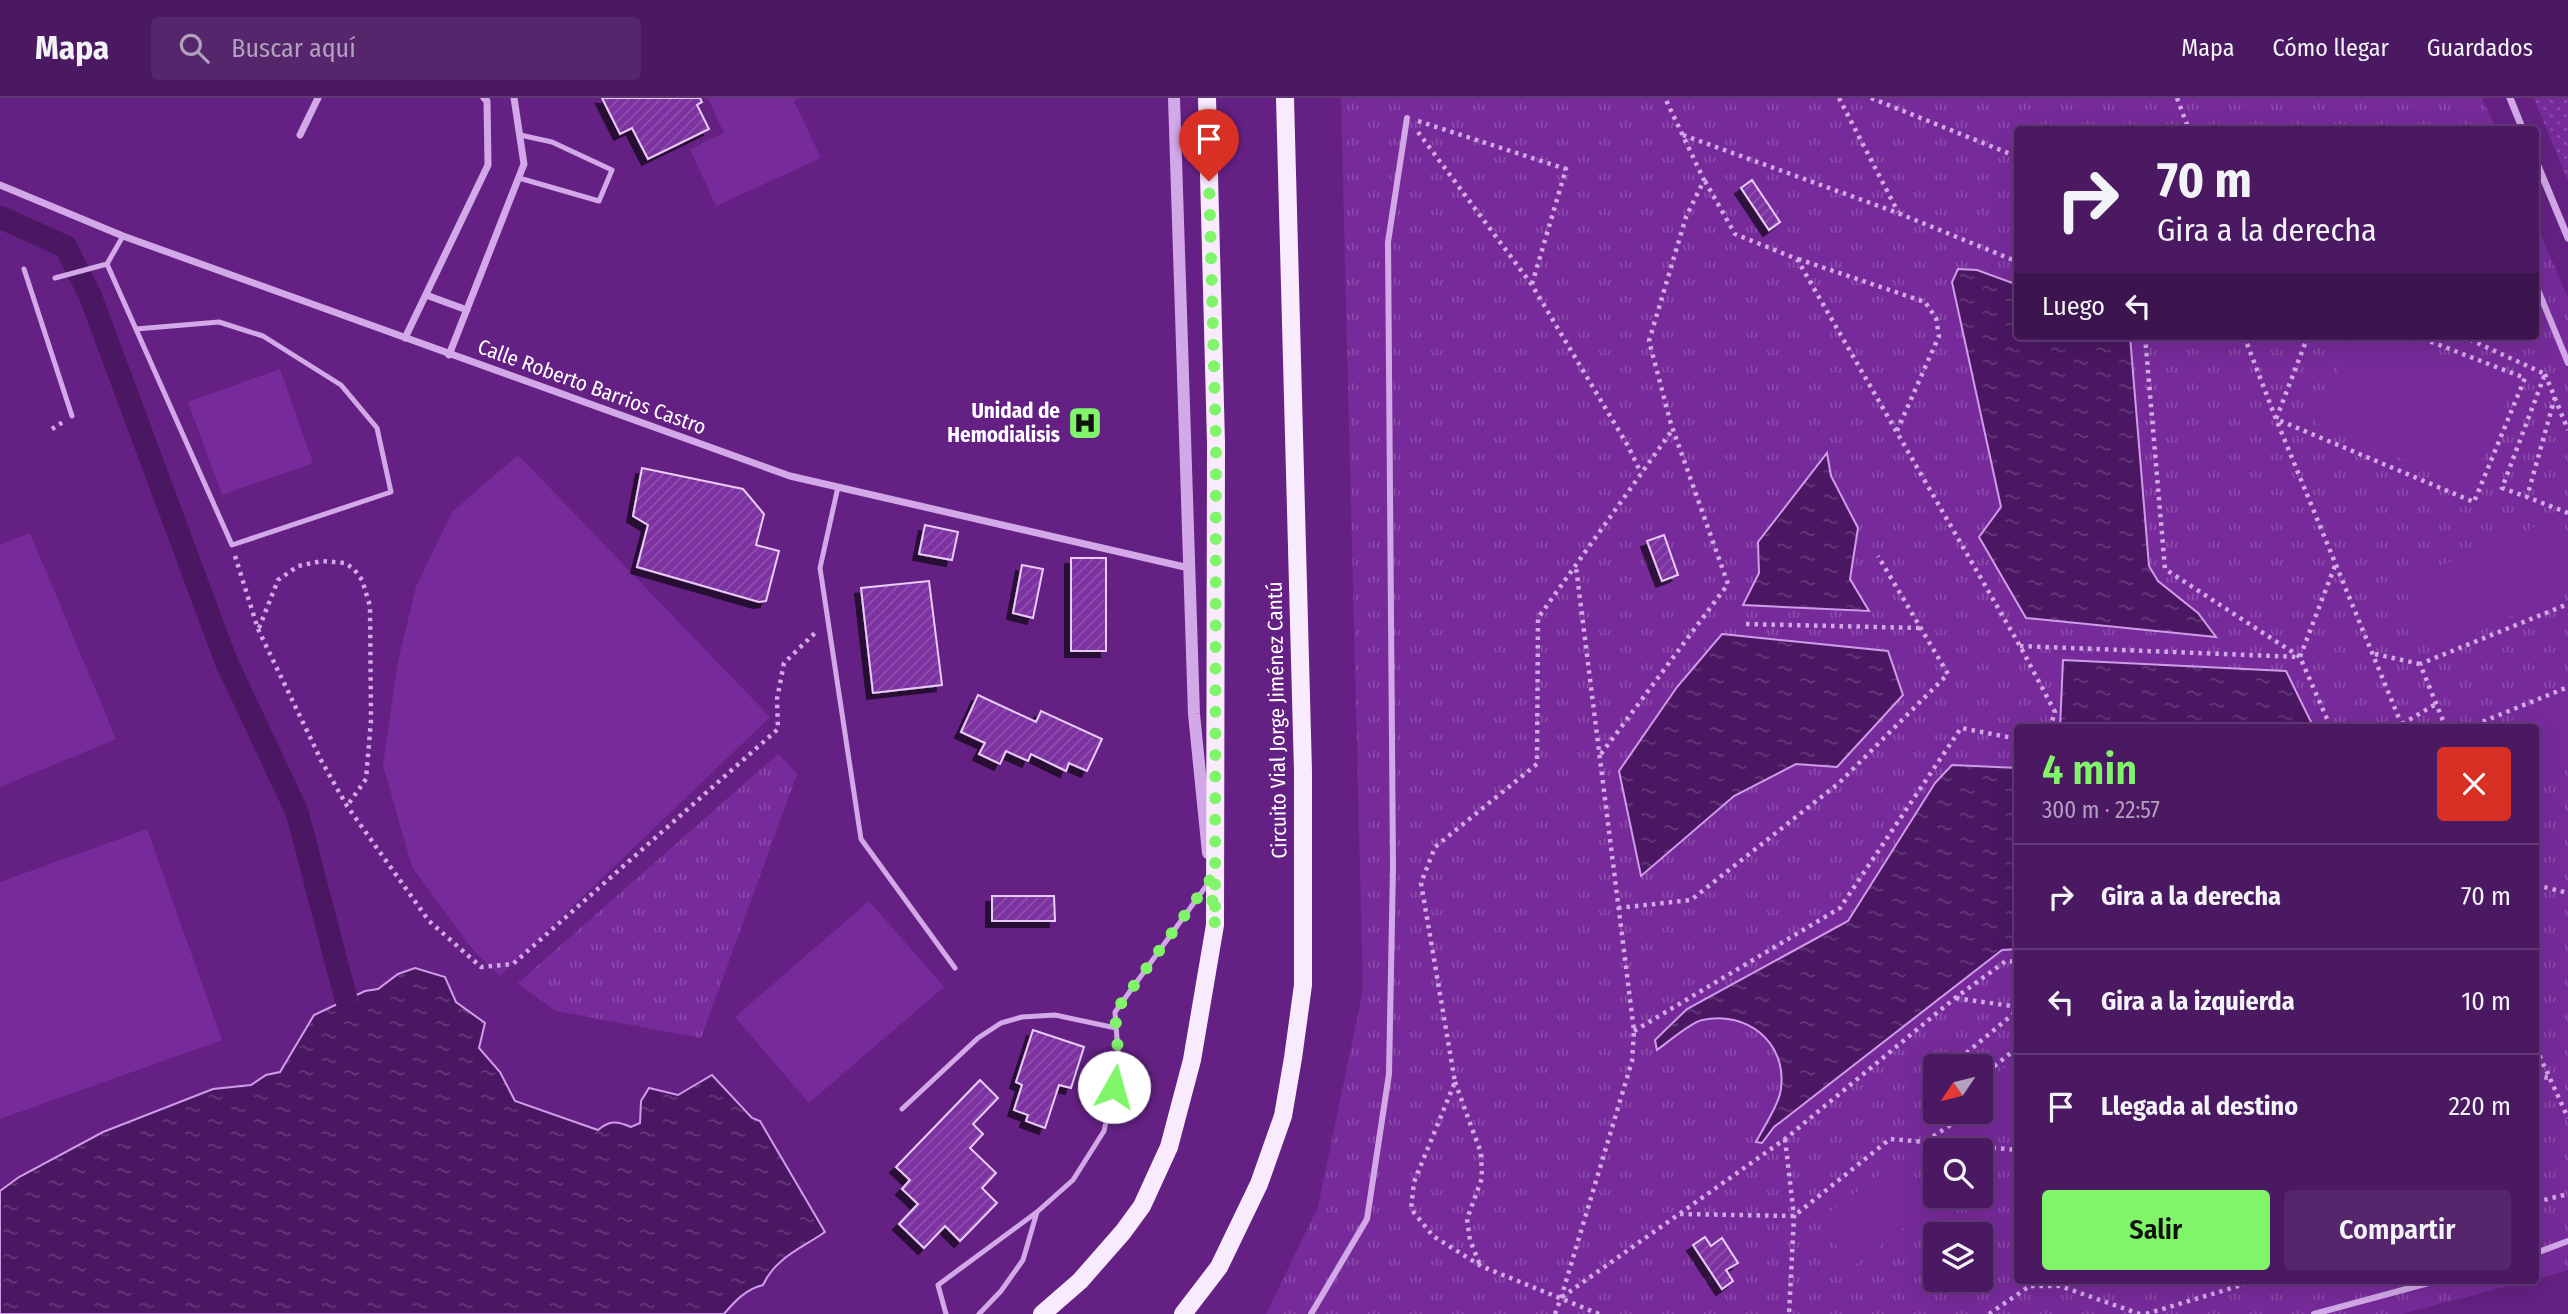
<!DOCTYPE html>
<html lang="es">
<meta charset="utf-8">
<style>
:root{--surface:#4b1962;--page:#55266b;--text:#f1f3f6;--muted:#b2a0be;--line:#623877;--accent:#80f56a}
body{margin:0;font-family:"Fira Sans Condensed",sans-serif;background:var(--page);color:var(--text);height:100vh;display:flex;flex-direction:column;font-size:26px;white-space:nowrap}
*{box-sizing:border-box;margin:0}
p{font-size:23px;color:var(--muted)}
.icon{flex:none;width:38px;height:38px;fill:none;stroke:currentColor;stroke-width:2;stroke-linecap:round;stroke-linejoin:round}
.map{position:relative;flex:1;overflow:hidden}
.panel{position:absolute;left:2014px;top:626px;width:525px;height:560px;display:flex;flex-direction:column;background:var(--surface);border-radius:7px;box-shadow:0 7px 28px #0002,0 0 0 2px var(--line)}
.panel>*{flex:none}
.top-card{position:absolute;left:2014px;top:28px;width:525px;height:214px;border-radius:7px;box-shadow:0 7px 28px #0002,0 0 0 2px var(--line);background:#4b1962;color:var(--text);overflow:hidden}
.needle{width:46px;rotate:235deg}
.buttons{position:absolute;left:1923px;top:956px;display:grid;gap:14px}
.buttons a{display:grid;place-items:center;width:70px;height:70px;border-radius:7px;background:var(--surface);box-shadow:0 7px 28px #0002,0 0 0 2px var(--line);font-size:35px}
.pin{position:absolute;display:grid;place-items:center;width:60px;height:60px;color:#fff;margin:-72px -30px;border-radius:50% 50% 50% 0;rotate:-45deg;box-shadow:0 0 7px #0007}
.pin .icon{rotate:45deg}
.me{position:absolute;width:77px;margin:-38px;rotate:7deg;stroke-linejoin:round;filter:drop-shadow(0 0 5px #0008)}
.turn{display:flex;align-items:center;gap:24px;height:147px;padding:0 28px;font-size:32px}
.turn .icon{width:91px;height:91px;stroke-width:2.5}
.turn b{display:block;font-size:49px;line-height:60px}
.then{display:flex;align-items:center;height:66px;padding:0 28px;background:#0003;gap:14px;font-size:26px}
.round{display:grid;place-items:center;flex:none;width:74px;height:74px;border-radius:7px;background:var(--page)}
.head{display:flex;align-items:center;justify-content:space-between;height:119px;padding:0 28px}
h1{font-size:42px;font-weight:600;line-height:52px;color:var(--accent)}
.primary-button{display:flex;gap:14px;margin-top:auto;padding:14px 28px}
.primary-button a{flex:1;height:80px;border-radius:7px;background:var(--accent);color:#111;font-size:28px;font-weight:600;line-height:80px;text-align:center}
.primary-button a+a{background:var(--page);color:var(--text)}
ul{padding:0;list-style:none}
li{display:flex;align-items:center;gap:21px;height:105px;padding:0 28px;border-top:2px solid var(--line)}
li div{flex:1}
li b{display:block;font-size:26px}
li em{font-style:normal}
header{display:flex;align-items:center;gap:42px;box-sizing:border-box;height:98px;padding:0 35px;background:var(--surface);border-bottom:2px solid var(--line)}
header strong{font-size:33px}
nav{display:flex;gap:38px;margin-inline-start:auto;font-size:24px}
.search{width:490px;height:63px;background:var(--page);display:flex;align-items:center;gap:18px;box-sizing:border-box;padding:0 24px;border-radius:7px;color:var(--muted);font-size:26px}
.map>svg:first-child{display:block}
.grass{fill:url(#grass-dots)}
.park{fill:url(#park-tufts);fill-rule:evenodd}
.pitch{fill:#772b9b}
.water{fill:url(#water-ripples);stroke:#cf9cea;stroke-width:2}
.lines{fill:none;stroke-linecap:round;stroke-linejoin:round}
.canal{stroke:#4b1762;stroke-width:23}
.building{fill:url(#building-hatch);stroke:#e9ccf6;stroke-width:2;filter:url(#shadow)}
.path{stroke:#d3a8e8;stroke-width:4.5;stroke-dasharray:3.5 5;stroke-linecap:butt}
.service{stroke:#d3a8e8;stroke-width:5}
.pedestrian{stroke:#d3a8e8;stroke-width:6}
.minor{stroke:#d3a8e8;stroke-width:7}
.tertiary{stroke:#d3a8e8;stroke-width:12}
.primary{stroke:#f9ebfe;stroke-width:18}
.route{stroke:#80f56a;stroke-width:12;stroke-dasharray:0 21.6}
.labels{text-anchor:middle;stroke-width:7;stroke-linejoin:round;paint-order:stroke}
.street-label{font-size:21px;fill:#fff;stroke:#642183}
.poi-label{font-size:21px;font-weight:bold;fill:#fff;stroke:#642183;text-anchor:end}
</style>
<header>
<strong>Mapa</strong>
<div class="search"><svg class="icon" aria-label="search" viewBox="0 0 24 24"><circle cx="10" cy="10" r="6"/><path d="M15 15l6 6"/></svg>Buscar aquí</div>
<nav><a>Mapa</a><a>Cómo llegar</a><a>Guardados</a></nav>
</header>
<div class="map">
<svg width="2568" height="1216" viewBox="0 0 2568 1216">
<defs>
<pattern id="grass-dots" width="8" height="8" patternUnits="userSpaceOnUse" patternTransform="scale(1.75)"><rect width="8" height="8" fill="#772b9b"/><path d="M2 2h.1M6 6h.1" fill="none" stroke="#8b4baa" stroke-width="1.8" stroke-linecap="round"/></pattern>
<pattern id="park-tufts" width="24" height="20" patternUnits="userSpaceOnUse" patternTransform="scale(1.75)"><rect width="24" height="20" fill="#772b9b"/><path d="M3 7l-1-3M5 7V3M7 7l1-3M15 17l-1-3M17 17v-4M19 17l1-3" fill="none" stroke="#8b4baa"/></pattern>
<pattern id="water-ripples" width="26" height="14" patternUnits="userSpaceOnUse" patternTransform="scale(1.75)"><rect width="26" height="14" fill="#4b1762"/><path d="M2 4q2-2 4 0t4 0M15 11q2-2 4 0t4 0" fill="none" stroke="#663a7a"/></pattern>
<pattern id="building-hatch" width="6" height="6" patternUnits="userSpaceOnUse" patternTransform="scale(1.75)"><rect width="6" height="6" fill="#7c31a0"/><path d="M-1 1l2-2M0 6l6-6M5 7l2-2" fill="none" stroke="#9050ae"/></pattern>
<filter id="shadow"><feDropShadow dx="-6" dy="6" stdDeviation="0" flood-color="#0009"/></filter>
</defs>
<rect width="100%" height="100%" fill="#642183"/>
<!-- grass -->
<path class="grass" d="M2534,0H2568V83Z"/>
<!-- park -->
<path class="park" d="M1341,0H2482L2496,31L2018,32V238H2536V125L2568,200V1172L2536,1181V630H2018V1183H2527L2402,1216H1266L1318,1109L1363,892ZM1936,968H1981V1013H1936ZM1936,1052H1981V1097H1936ZM1936,1136H1981V1181H1936Z
M778,656L797,676L701,940L556,913L518,885Z"/>
<!-- pitch -->
<path class="pitch" d="M708,0H799L794,3L821,60L716,108L690,51L724,35Z
M2352,238H2395L2513,286L2471,389L2316,325Z
M280,271L313,365L222,397L188,304Z
M518,357L770,619L500,878L473,852L412,769L383,667L398,563L416,489L452,414Z
M2561,418L2568,437V495L2430,551L2403,483Z
M30,435L116,641L0,689V447Z
M2568,600V669L2536,681V630H2492Z
M147,731L222,942L0,1021V784Z
M869,803L944,889L809,1005L735,919Z
M2018,959V1041L1981,995V988Z
M1897,1064L1931,1109L1852,1169L1818,1123Z"/>
<!-- water -->
<path class="water" d="M1958,171L1977,172L2018,187V238H2130L2149,468L2158,483L2198,515L2216,539L2026,520L1979,439L2001,409L1952,184Z
M1827,355L1831,378L1858,430L1850,481L1869,513L1743,507L1759,475L1758,444Z
M1722,536L1888,553L1903,597L1837,669L1796,666L1734,698L1641,778L1619,673L1677,589Z
M2063,562L2286,573L2314,630H2060Z
M1952,667L2018,670V851L2002,852L1774,1029L1762,1045L1756,1044C1763,1030 1780,1005 1781,990C1787,944 1746,912 1702,922C1690,925 1668,944 1657,952L1655,942L1687,911L1848,823L1935,685Z
M415,870L445,879L456,904L485,925L479,950L500,974L515,1003L598,1032C610,1022 617,1023 631,1029L640,1025L641,1003L649,990L678,997L712,977L752,1020L760,1023L825,1134C802,1150 775,1160 763,1187C746,1191 735,1203 724,1216H0V1093L19,1079L103,1034L213,991L251,987L266,977L280,974L314,917L365,893L378,891L398,876Z"/>
<g class="lines">
<!-- canal -->
<path class="canal" d="M0,119L66,149L90,197L226,563L297,714L346,901"/>
</g>
<!-- building -->
<path class="building" d="M602,0H700L702,4L697,7L709,31L648,61L632,30L620,36Z
M1752,82L1780,124L1769,132L1741,90Z
M642,370L743,391L764,416L756,447L779,453L766,503L759,504L637,469L648,427L633,418Z
M925,427L958,434L952,462L919,456Z
M1664,437L1678,477L1662,483L1647,443Z
M1071,460H1106V553H1071Z
M1022,467L1043,471L1033,520L1013,515Z
M929,483L942,587L873,595L861,490Z
M978,597L1036,624L1041,613L1102,641L1087,673L1069,665L1066,673L1031,656L1028,663L1006,653L1000,666L979,656L985,645L961,634Z
M992,798H1054L1055,823H992Z
M1033,932L1084,949L1071,990L1059,987L1045,1030L1026,1023L1028,1017L1014,1012L1022,987L1016,984Z
M980,982L998,1000L973,1026L983,1036L970,1050L996,1075L982,1090L997,1105L960,1143L945,1128L924,1150L899,1126L918,1106L902,1091L910,1082L896,1069Z
M1705,1139L1711,1148L1722,1140L1738,1165L1726,1172L1733,1183L1722,1191L1693,1147Z"/>
<g class="lines">
<!-- path -->
<path class="path" d="M1839,0L1898,114
M1871,0L2018,59
M2177,0L2189,32
M1418,23L1566,71L1532,186
M1418,34L1532,187L1628,348L1641,375
M1683,37L1898,115L2018,164
M1705,83L1735,136L1797,161L2020,548L2055,614L2050,630
M1798,161L1925,204L1936,220L1939,238L1896,335
M2145,238L2165,471L2300,559L2331,630
M2244,238L2276,321L2403,630
M2308,238L2276,321L2474,404L2525,280L2416,238
M2462,238L2545,276L2502,390L2527,399
M2545,276L2568,332
M2555,299L2527,399L2568,415
M52,331L63,324
M235,458L258,531L322,664L347,708L429,823L481,869L513,866L778,631L777,601L784,565L818,532
M1746,526L1920,530
M259,530L278,482L298,468L322,463L345,465L354,471L362,482L370,508L371,622L366,681L347,708
M2020,548L2300,559L2336,465
M2375,556L2420,566
M2402,626L2436,606
M2446,630L2420,566L2568,506
M2467,630L2568,589
M1601,656L1728,486L1671,326L1649,243L1686,119L1704,82L1665,0
M2536,787L2568,795
M1618,810L1691,802L1839,685L1948,576L1878,458
M1956,900L2018,909
M1634,933L1840,810L1961,630L2018,641
M2536,950L2568,1020
M1958,968V962L2018,912
M2536,978L2549,980
M1981,979L2018,949
M1455,984L1481,1055L1482,1080L1467,1121L1470,1142L1480,1167
M1785,1041L1794,1118L1789,1216
M1926,1043L1952,1026L1955,1013
M2536,1104L2568,1096
M1680,1116L1794,1118L1890,1041L2018,1052
M2031,1188H2060L2140,1216
M1562,1199L1785,1041L1955,900L2006,863L2018,864
M1555,1216L1561,1200L1632,963L1634,933L1576,469
M1599,1216L1481,1168L1433,1138L1411,1111L1414,1084L1455,984L1421,785L1435,749L1537,666L1538,520L1673,331
M1989,1216L2037,1183
M2146,1216L2255,1183"/>
<!-- service -->
<path class="service" d="M519,80L599,103L612,72L552,44L520,37
M123,138L107,166L232,447L391,394L377,330L341,287L263,238L219,224L136,231
M24,171L72,318
M55,180L107,166
M838,389L820,470L861,741L955,870
M902,1011L978,940L1001,925L1022,919L1055,917L1116,930
M946,1216L938,1187L1037,1114L1073,1082L1104,1033L1119,967L1115,914L1209,784
M979,1216L1001,1193L1023,1162L1037,1114"/>
<!-- pedestrian -->
<path class="pedestrian" d="M2536,187L2568,265
M2536,1155L2568,1143
M1311,1216L1367,1121L1389,976L1393,769L1388,144L1407,20
M2314,1216L2436,1183"/>
<!-- minor -->
<path class="minor" d="M2510,0L2523,32
M300,37L318,0
M2536,63L2568,140
M0,87L123,138L790,378L1189,470
M426,197L467,212
M405,240L488,67L487,3L484,0
M449,257L524,66L514,0"/>
<!-- tertiary -->
<path class="tertiary" d="M1174,0L1194,616L1208,755"/>
<!-- primary -->
<path class="primary" d="M1042,1216L1080,1183L1123,1134L1142,1108L1169,1049L1192,962L1215,827L1216,345L1207,0
M1183,1216L1219,1169L1259,1086L1283,1018L1293,960L1303,887V674L1285,0"/>
</g>
<g class="lines">
<!-- route -->
<path class="route" d="M1114,989L1119,967L1115,914L1210,782L1215,827L1216,345L1209,83"/>
</g>
<!-- icons -->
<defs>
<g id="hospital-square" transform="scale(1.75)"><rect x="-9" y="-9" width="18" height="18" rx="4" fill="#80f56a" stroke="#642183"/><path d="M-5-5h3v3.5h4V-5h3V5h-3V1.5h-4V5h-3Z" fill="#111"/></g>
</defs>
<g fill-rule="evenodd">
<use href="#hospital-square" x="1085" y="325"/>
</g>
<g class="labels">
<!-- street labels -->
<g class="street-label">
<text transform="translate(592 289) rotate(20)" y="7">Calle Roberto Barrios Castro</text>
<text transform="translate(1277 622) rotate(-91)" y="7">Circuito Vial Jorge Jiménez Cantú</text>
</g>
<!-- poi labels -->
<g class="poi-label">
<text x="1060" y="320">Unidad de<tspan x="1060" dy="24">Hemodialisis</tspan></text>
</g>
</g>
</svg>
<div class="buttons">
<a><svg class="needle" viewBox="-14 -14 28 28"><path d="M0-13l5 13h-10z" fill="#e53935"/><path d="M0 13l5-13h-10z" fill="#b2a0be"/></svg></a>
<a><svg class="icon" aria-label="search" viewBox="0 0 24 24"><circle cx="10" cy="10" r="6"/><path d="M15 15l6 6"/></svg></a>
<a><svg class="icon" aria-label="layers" viewBox="0 0 24 24"><path d="M12 4l9 5-9 5-9-5zM3 14l9 5 9-5"/></svg></a>
</div>
<div class="pin" style="left:1209px;top:83px;background:#d93025"><svg class="icon" aria-label="arrive" viewBox="0 0 24 24"><path d="M6 21V4h12l-3 4 3 4H6"/></svg></div>
<svg class="me" style="left:1114px;top:989px" viewBox="-20 -20 40 40"><circle r="19" fill="#fff"/><path d="M0-13L10 11 0 6-10 11z" fill="#80f56a"/></svg>
<div class="top-card">
<div class="turn"><svg class="icon" aria-label="right" viewBox="0 0 24 24"><path d="M7 20v-9h11M14 6l5 5-5 5"/></svg><div><b>70 m</b>Gira a la derecha</div></div>
<div class="then">Luego<svg class="icon" aria-label="left" viewBox="0 0 24 24"><path d="M17 20v-9H6M10 6l-5 5 5 5"/></svg></div>
</div>
<section class="panel">
<div class="head"><div><h1>4 min</h1><p>300 m · 22:57</p></div><a class="round" style="background:#d93025;color:#fff"><svg class="icon" aria-label="close" viewBox="0 0 24 24"><path d="M6 6l12 12M18 6L6 18"/></svg></a></div>
<ul>
<li><svg class="icon" aria-label="right" viewBox="0 0 24 24"><path d="M7 20v-9h11M14 6l5 5-5 5"/></svg><div><b>Gira a la derecha</b></div><em>70 m</em></li>
<li><svg class="icon" aria-label="left" viewBox="0 0 24 24"><path d="M17 20v-9H6M10 6l-5 5 5 5"/></svg><div><b>Gira a la izquierda</b></div><em>10 m</em></li>
<li><svg class="icon" aria-label="arrive" viewBox="0 0 24 24"><path d="M6 21V4h12l-3 4 3 4H6"/></svg><div><b>Llegada al destino</b></div><em>220 m</em></li>
</ul>
<div class="primary-button"><a>Salir</a><a>Compartir</a></div>
</section>
</div>
